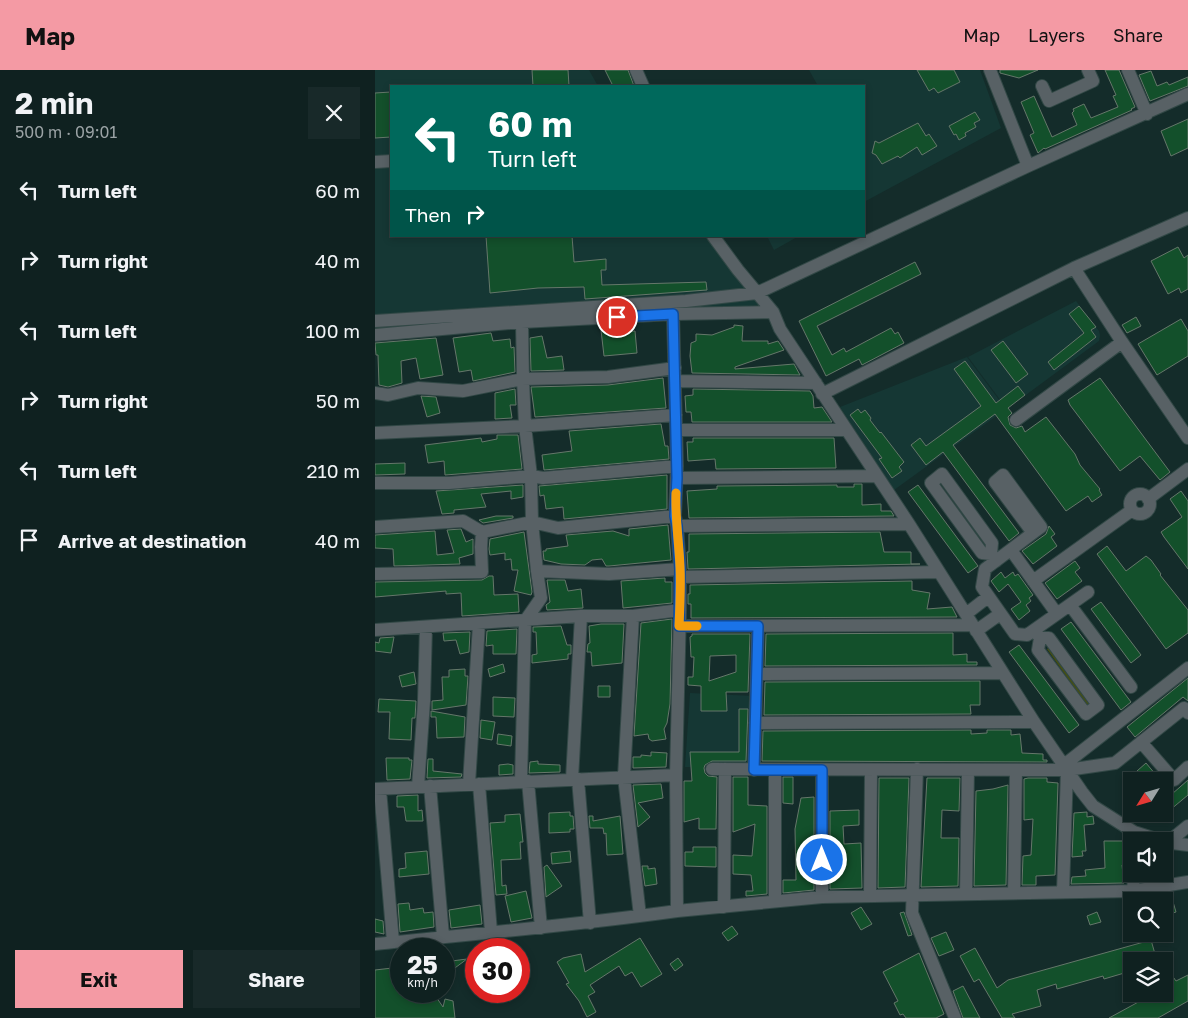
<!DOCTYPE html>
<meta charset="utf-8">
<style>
:root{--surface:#0f2120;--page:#182929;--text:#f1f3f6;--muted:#9ba3a5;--line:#2f3e3e;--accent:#f49aa4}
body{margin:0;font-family:"Golos Text",sans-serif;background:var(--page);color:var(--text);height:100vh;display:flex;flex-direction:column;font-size:19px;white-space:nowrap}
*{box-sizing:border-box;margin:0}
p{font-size:16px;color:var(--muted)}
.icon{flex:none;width:28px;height:28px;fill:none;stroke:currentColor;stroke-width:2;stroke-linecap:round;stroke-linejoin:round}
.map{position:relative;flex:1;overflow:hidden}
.side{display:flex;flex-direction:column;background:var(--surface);width:375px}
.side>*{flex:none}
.banner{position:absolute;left:15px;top:15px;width:475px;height:152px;border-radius:0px;box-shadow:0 2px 8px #0003,0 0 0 1px var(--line);background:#00695c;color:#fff;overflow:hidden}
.needle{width:32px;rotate:233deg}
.fabs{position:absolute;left:748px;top:702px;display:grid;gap:10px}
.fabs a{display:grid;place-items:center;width:50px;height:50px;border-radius:0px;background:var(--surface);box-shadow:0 2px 8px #0003,0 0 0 1px var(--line);font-size:25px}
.speed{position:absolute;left:15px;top:868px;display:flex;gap:10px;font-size:25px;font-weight:700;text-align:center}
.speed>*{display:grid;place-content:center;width:65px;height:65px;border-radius:50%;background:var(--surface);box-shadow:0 2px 8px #0003,0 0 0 1px var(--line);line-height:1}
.speed small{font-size:12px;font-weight:400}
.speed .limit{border:8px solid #d22;background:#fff;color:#111}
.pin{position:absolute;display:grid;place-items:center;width:42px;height:42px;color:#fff;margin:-21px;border:2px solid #fff;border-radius:50%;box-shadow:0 1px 5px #0007}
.me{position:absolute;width:55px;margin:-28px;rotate:0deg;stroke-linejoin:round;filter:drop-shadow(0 0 4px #0008)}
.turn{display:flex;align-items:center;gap:18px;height:105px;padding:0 15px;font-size:22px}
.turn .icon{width:65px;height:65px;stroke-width:2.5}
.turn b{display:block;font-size:35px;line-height:42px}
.then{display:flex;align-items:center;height:48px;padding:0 15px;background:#0003;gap:10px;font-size:19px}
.round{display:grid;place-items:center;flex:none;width:52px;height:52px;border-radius:0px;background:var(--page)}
.head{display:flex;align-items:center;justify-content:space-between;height:85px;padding:0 15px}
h1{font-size:30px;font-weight:700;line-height:38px}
.primary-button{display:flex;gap:10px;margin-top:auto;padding:10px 15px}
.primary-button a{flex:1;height:58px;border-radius:0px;background:var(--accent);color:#111;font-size:20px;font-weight:700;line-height:58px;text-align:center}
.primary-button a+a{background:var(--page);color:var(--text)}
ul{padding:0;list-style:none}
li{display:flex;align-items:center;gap:15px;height:70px;padding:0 15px}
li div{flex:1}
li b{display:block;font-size:19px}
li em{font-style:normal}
header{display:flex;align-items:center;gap:30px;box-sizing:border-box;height:70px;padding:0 25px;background:var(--accent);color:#111}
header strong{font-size:24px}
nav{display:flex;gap:28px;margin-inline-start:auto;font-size:18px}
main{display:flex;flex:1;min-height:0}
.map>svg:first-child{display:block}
.built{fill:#153734}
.green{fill:#465010}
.building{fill:#13502b;stroke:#65776a;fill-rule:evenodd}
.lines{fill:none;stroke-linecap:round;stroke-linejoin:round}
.minor-casing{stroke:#324846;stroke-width:14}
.minor{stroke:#586165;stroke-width:12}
.route-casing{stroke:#114b97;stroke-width:12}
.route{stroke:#1a73e8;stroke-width:9}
.slow{stroke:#f59e0b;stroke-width:9}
</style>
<header>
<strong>Map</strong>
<nav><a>Map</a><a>Layers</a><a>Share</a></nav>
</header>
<main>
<section class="side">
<div class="head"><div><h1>2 min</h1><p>500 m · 09:01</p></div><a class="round"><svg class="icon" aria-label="close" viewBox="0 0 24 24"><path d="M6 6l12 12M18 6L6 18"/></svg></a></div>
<ul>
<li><svg class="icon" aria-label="left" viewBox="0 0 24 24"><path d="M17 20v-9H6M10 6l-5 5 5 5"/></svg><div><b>Turn left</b></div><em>60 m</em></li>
<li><svg class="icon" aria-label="right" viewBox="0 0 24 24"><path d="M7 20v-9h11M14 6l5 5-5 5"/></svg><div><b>Turn right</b></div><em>40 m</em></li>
<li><svg class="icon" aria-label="left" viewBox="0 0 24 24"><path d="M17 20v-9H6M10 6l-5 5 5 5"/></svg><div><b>Turn left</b></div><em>100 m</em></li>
<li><svg class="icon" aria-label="right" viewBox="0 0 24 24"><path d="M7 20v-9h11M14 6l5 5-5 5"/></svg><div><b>Turn right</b></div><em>50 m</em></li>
<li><svg class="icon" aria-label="left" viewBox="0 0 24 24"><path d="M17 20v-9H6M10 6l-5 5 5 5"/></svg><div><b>Turn left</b></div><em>210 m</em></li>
<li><svg class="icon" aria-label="arrive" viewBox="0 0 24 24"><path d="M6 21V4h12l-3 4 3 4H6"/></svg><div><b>Arrive at destination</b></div><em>40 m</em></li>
</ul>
<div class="primary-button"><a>Exit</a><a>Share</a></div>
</section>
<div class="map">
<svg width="813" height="948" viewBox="0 0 813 948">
<rect width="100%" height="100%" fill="#142c2a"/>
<!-- built -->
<path class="built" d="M0,0H214L223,16H16V166H332L389,235L0,259Z
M434,0H605L626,58L489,132V16H443Z
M392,166H424L399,180Z
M701,231L724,261L725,265L724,271L632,339L593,287Z
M592,287L631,339L519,420L465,337Z
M315,623L379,626L378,697H310Z"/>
<!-- green -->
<path class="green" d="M676,576L716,633L712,636L672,579Z"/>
<!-- building -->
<path class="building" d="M157,0H193L194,16H158Z
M230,0H253L259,16H238Z
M542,0H579L585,12L563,23L559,18L554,21Z
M625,0H663L644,8L625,3Z
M730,0H744L760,37L756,39L757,40L670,79L669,78L663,83L655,65L659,63L646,32L659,26L677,67L702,55L697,43L699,41L698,39L709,34L716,48L743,37L738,26L741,25Z
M776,1L782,16L792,12L794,15L813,7V16L775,31L764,5Z
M16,22V67L0,68V23Z
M600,42L605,50L599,53L601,57L590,63L591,66L584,70L581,64L579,65L574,56Z
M813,49V78L796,86L786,61Z
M543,53L551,66L554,64L562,76L547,85L542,77L525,88L523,86L507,94L501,85L497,83L500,71L504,73Z
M111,166H197L199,192L231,189V200H226L227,215L331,212L332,220L210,229L209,217L163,218L115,223Z
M803,177L809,188L813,185V219L806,223L804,218L793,224L776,191Z
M540,192L546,204L442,256L457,285L469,278L471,282L516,258L520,264L523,262L529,273L487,295L484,289L451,306L424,251Z
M704,236L721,257L716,260L721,267L679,300L673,292L709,263L694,244Z
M761,247L766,256L752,263L747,255Z
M806,249L813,261V286L782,305L763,274Z
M359,255L368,256L367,271H393V274L403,271L409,280L360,297V299L419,294L425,305L317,303L315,286L316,273L321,271V264L337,265L359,257Z
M247,258L248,262L260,261L262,283L229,286L226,260Z
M116,263L118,271L135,269L136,278L139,277L140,302L98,311L96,300L84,302L78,268Z
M167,266L172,288L187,286L189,300L156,301L155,268Z
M61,268L68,305L45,309L41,288L26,291L27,313L13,317L4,315L3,285H1L0,273Z
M628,271L653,304L641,313L616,280Z
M590,291L621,333L643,316L650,325L633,338L637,343L633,347L635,355L641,358L647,356L650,362L671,347L700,384L705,395L725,419L724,420L727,425L717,432L713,426L691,441L620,344L578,375L644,463L634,471L568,382L551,395L536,375L545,368L551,376L606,336L579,299Z
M288,308L291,338L160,347L156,317L233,315Z
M725,308L795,402L785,410L765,386L745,401L695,335L693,330Z
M140,319L141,335H135L137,348L120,349V323Z
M318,319L435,321L438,326L439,338L447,337L457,352H317L316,342H311L310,326L318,325Z
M46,326L61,327L65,343L52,347Z
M483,339L486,343L490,340L496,348L495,350L505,363L506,362L529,392L524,397L527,401L517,408L504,389L507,388L475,345Z
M286,354L290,376H293L294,389L169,400L167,385L197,381L194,361Z
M122,365H143L147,399L70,405L69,391L53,393L50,375L106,368L107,372L122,369Z
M318,368H459L461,398L341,399L340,389L313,391L312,372H318Z
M30,393V404L0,405V394Z
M292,405V439L189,449L188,437L171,439L169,425L165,426L164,416Z
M479,414H487V435L506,434V441H516L519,446L314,448L312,421L342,419V416L462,415V417H479Z
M148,415V427L136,429V421L106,424L111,437L79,440V443L67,444L61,421Z
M543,415L603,496L593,503L533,422Z
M806,421L813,431V499L789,467L786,462L807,447L795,429Z
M121,446H138V448L108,453L104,450Z
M293,455L296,490L234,496H231L227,489L217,490L210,495L186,494L169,490L168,481H171V479L193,476L191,465L238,461L254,466V459Z
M674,456L680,464L676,467L682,476L658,494L647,481L671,464Z
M86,459L91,472L98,469V484L84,488L85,494L19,496L18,479L0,478V465L60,461L62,485L79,483L72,460Z
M149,462L157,522L156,525L139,521L143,500H137L136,489L130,490V483L115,485L114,479L115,469Z
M505,462L509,482H536V494H545L313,499L312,482H314V464Z
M732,476L751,501L771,486L776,490L786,504L785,505L813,540V563L791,579L722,484Z
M700,491L705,498L700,502L707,511L682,529L670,513Z
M626,502L630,508L638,502L640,506L643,504L658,525L654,528L656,531L651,535L655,541L644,550L636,539L646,532L633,514L624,522L616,511Z
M114,506H118L119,525L143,524L144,542L87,546L86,523L71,524V521L0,527V512L107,510Z
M290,508V512H297V533L248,538L246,511Z
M172,510H190L193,521L206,519L208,538L172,540L171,535L175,532Z
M537,511V520L555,523L552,539L577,537L582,547L316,548V534H313V524H315V515Z
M726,532L766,585L756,593L716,539Z
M297,549L295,634L292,653L289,659L291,669L277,671L274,669L273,664L259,666L266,553Z
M696,552L756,632L746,640L686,559Z
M226,554H249L247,593L217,596L216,582H212L213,574L215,573L214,556Z
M186,556L192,575H196V584H193V589L157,593V585L162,584L161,562H158V557Z
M142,559L141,584H118V575L111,576L112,561Z
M95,562L94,582L85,584L81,570L69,571L68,563Z
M578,563V585L592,584V592H602V595L390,596L391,564Z
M317,564H375L373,622H351L352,641H326V616L313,615V607H318L319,587H316L315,567L317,566ZM361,585V602L334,611L335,586Z
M19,567L16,583L0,581V572L4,573L5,568Z
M644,575L704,655L694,663L634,582Z
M128,594L130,602L115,607L113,599Z
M90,599V606H93L91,635L57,640V631L68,630L67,607H74V600Z
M39,602L41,614L27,617L24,606Z
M813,608V631L808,627L760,667L752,657Z
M605,611V635H595L596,644L389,645L390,612Z
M223,616H235V627H223Z
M118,627L140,628L139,647L118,646Z
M4,629L41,631L40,648H37L36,670L14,669L15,642H3Z
M364,639H373L371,691H337L330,695L329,698L330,703L333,706L342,707L341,759H324V748L309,752V711H317L315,682H364Z
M56,641L90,647L89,667L62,668L61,647H56Z
M106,650L120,652L117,670L105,668Z
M596,660V664L612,663V660H636V665L645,664L647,683L668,684V690H672V692L387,691L388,661Z
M123,664L137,666L136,676L122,674Z
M276,682L292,683L291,697L258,698V687H266V685L276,686Z
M11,688H34V690H37L35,709L12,710Z
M53,689H58V701L87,704L86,707L52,708Z
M163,691V694L185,695V702L154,703L155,692Z
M771,693L786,711H771L762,701Z
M133,694L138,695V704L124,705V695Z
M358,707H373V735L392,736V824L371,826V821H378L376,805L358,804V785L377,786L380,754L358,762Z
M408,707H418V734L408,733Z
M504,708H534L530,817L503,818Z
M552,708H585L584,741L567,740L566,768H584L583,816L546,817Z
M653,708H672V712L683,713L680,805L661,806V815H647L648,786L656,785L658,749L649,750V709Z
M813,710V725L795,740L789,732V714L797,724Z
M286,714L288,728L263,733L275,747L263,757L258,715Z
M633,715L631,815L599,816L601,721L618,719Z
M43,725V741L47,740L48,751H31L29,737H22V726Z
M439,727V820L408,823V810H421L420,759L426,728Z
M484,740V755L468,756L469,774L486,773L487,818L455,819V741Z
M195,742V746H198L199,759H195V762L174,763V743Z
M712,742V747L718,746L719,754L709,755L711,781H707L708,786L697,787L699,743Z
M145,744L148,772H145L146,789L126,790L127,816L131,815L132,824L121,825L115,753L130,752V745Z
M214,746H218V751L245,746L248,784L232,785L231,763L229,764L228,758H215Z
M729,771H750L751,795H747L749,813L696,814L697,807L711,806L710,800L730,798Z
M318,777H341V797L310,796V782H318Z
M52,781L54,804L24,807V799L31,798L30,783Z
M195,781L196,792L177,794L176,783Z
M172,795L187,816L171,827L169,797Z
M267,796H273V799L280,798L282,814L270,816Z
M151,821L157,848L136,852L130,826Z
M796,825L801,842L789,846V826Z
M34,833L35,840L48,838L49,843L58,842L59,857L25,862L23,834Z
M756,834V858H754L749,836Z
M105,835L107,854L76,858L74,840Z
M486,837L497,854L486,860L476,843Z
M529,842L537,865L533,866L525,843Z
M722,842L726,852L715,855L712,846Z
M0,849L8,851L9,864L0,862Z
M357,856L363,864L353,871L347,863Z
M571,862L579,880L564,886L556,868Z
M265,868L287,904L266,917L257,902L250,906L244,896L215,915L220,922L213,926L221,942L212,947L204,931L191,914L194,913L182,892L188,888L206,884L210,902Z
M776,870L782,891H756V901L729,909L728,906L682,919L681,914L662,920L666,936L637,944L640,948H627L604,909L599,912L585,886L600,878L622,918L633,910Z
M544,883L569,944L561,948H531L528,944L525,945L519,933L523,931L508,902Z
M303,888L308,895L300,901L295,894Z
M92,889L69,906V892Z
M789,894L801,911L813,905V931L783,948H734L778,924H789Z
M26,897V921H57L68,937L70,929L78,931L80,948H0V900Z
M588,916L605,948H588L578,921Z"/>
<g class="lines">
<!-- minor casing -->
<g class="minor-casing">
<path id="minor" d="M261,0L268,16
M615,0L653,96
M753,0L772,44
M667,16L674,31L718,11L713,0
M0,92L16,91
M338,166L363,200L398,242L405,259L534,454L659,652L707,722L718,736L759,762L787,771
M699,198L813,148
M298,244L398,242
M0,251L311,231L382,223L653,96L813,24
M0,265L147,252L298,244L302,396L300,446L302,456L305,499V540L258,546H206L0,560
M300,311L441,313
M0,323L13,325L43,318L88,321L148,309L233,307L300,298
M447,324L699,198L747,272L813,368
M641,350L747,272
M301,360H471
M0,363L150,356L301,345
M302,408L501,406
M0,413H74L156,406L168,408L302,396
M755 434a10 10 0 1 1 20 0a10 10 0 1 1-20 0Z
M773,429L813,399
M302,456L534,454
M0,457L88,451L107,462L157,452L183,458L300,446
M658,463L620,412L628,405L666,457C647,471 629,485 610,499L607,517L640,564L652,565L713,522
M636,480L682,544
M616,484L617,473L567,404L556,413L607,483L616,484L621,491
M162,501L234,504L305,499
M0,504L107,502L106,477L107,462
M305,507L564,502
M658,511L757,440
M695,535L756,617
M591,544L613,527
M258,546L249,707L265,846
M304,556L596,555
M659,560L665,568L663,580L711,644L723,635L674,568H665
M601,561L625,544
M382,604L628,603
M380,653L659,652
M766,672L799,710L813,697
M689,695L813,598
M337,699L692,700L740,693L809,638L813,643
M542,699L537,843L580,948
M379,700L383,556
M400,700V831
M197,709L206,546
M203,709L215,853
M146,711L150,551L166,528L162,501L157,452L156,406L150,356L148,309L147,252
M153,711L166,858
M94,714L104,554
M104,714L116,862
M55,716L68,866
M43,717L49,631L51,557
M0,719L301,705L305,540
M5,719L18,872
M789,772L813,775
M792,773L813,756
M758,821L759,804
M688,822L692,700
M639,823L641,700
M591,824L593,700
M495,826L496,700
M447,827V700
M349,837L350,699
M302,841L447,827L758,821L813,812
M0,874C101,864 202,855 302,841L301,705"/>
</g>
<!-- minor -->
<use href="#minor" class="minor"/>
</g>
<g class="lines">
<!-- route casing -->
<g class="route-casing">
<path id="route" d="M242,247L298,244L302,408L300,446L302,456L305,499L304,556H383L379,700H447V790"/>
</g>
<!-- route -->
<use href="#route" class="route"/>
<!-- slow -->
<path class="slow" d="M301,423C300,448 304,472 305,497C306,516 305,536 304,556H322"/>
</g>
</svg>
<div class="fabs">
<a><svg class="needle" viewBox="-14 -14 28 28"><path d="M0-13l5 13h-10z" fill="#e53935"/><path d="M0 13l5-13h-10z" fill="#9ba3a5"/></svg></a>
<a><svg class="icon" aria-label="sound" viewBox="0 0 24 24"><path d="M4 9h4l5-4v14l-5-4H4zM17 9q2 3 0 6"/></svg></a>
<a><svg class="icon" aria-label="search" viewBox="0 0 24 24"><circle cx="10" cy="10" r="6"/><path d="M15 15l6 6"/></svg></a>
<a><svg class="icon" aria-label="layers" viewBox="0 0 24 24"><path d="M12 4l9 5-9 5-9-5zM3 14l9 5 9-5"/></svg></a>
</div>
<div class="speed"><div>25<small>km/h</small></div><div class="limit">30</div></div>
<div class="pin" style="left:242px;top:247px;background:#d93025"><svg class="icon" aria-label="arrive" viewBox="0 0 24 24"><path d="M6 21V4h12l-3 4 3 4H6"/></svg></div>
<svg class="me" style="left:447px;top:790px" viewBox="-20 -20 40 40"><circle r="17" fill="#1a73e8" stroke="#fff" stroke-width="3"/><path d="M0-11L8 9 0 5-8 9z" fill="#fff"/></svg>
<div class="banner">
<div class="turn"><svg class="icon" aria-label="left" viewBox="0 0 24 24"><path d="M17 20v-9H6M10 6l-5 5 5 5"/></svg><div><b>60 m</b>Turn left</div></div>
<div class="then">Then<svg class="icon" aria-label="right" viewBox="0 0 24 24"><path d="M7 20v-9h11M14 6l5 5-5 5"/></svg></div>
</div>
</div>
</main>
